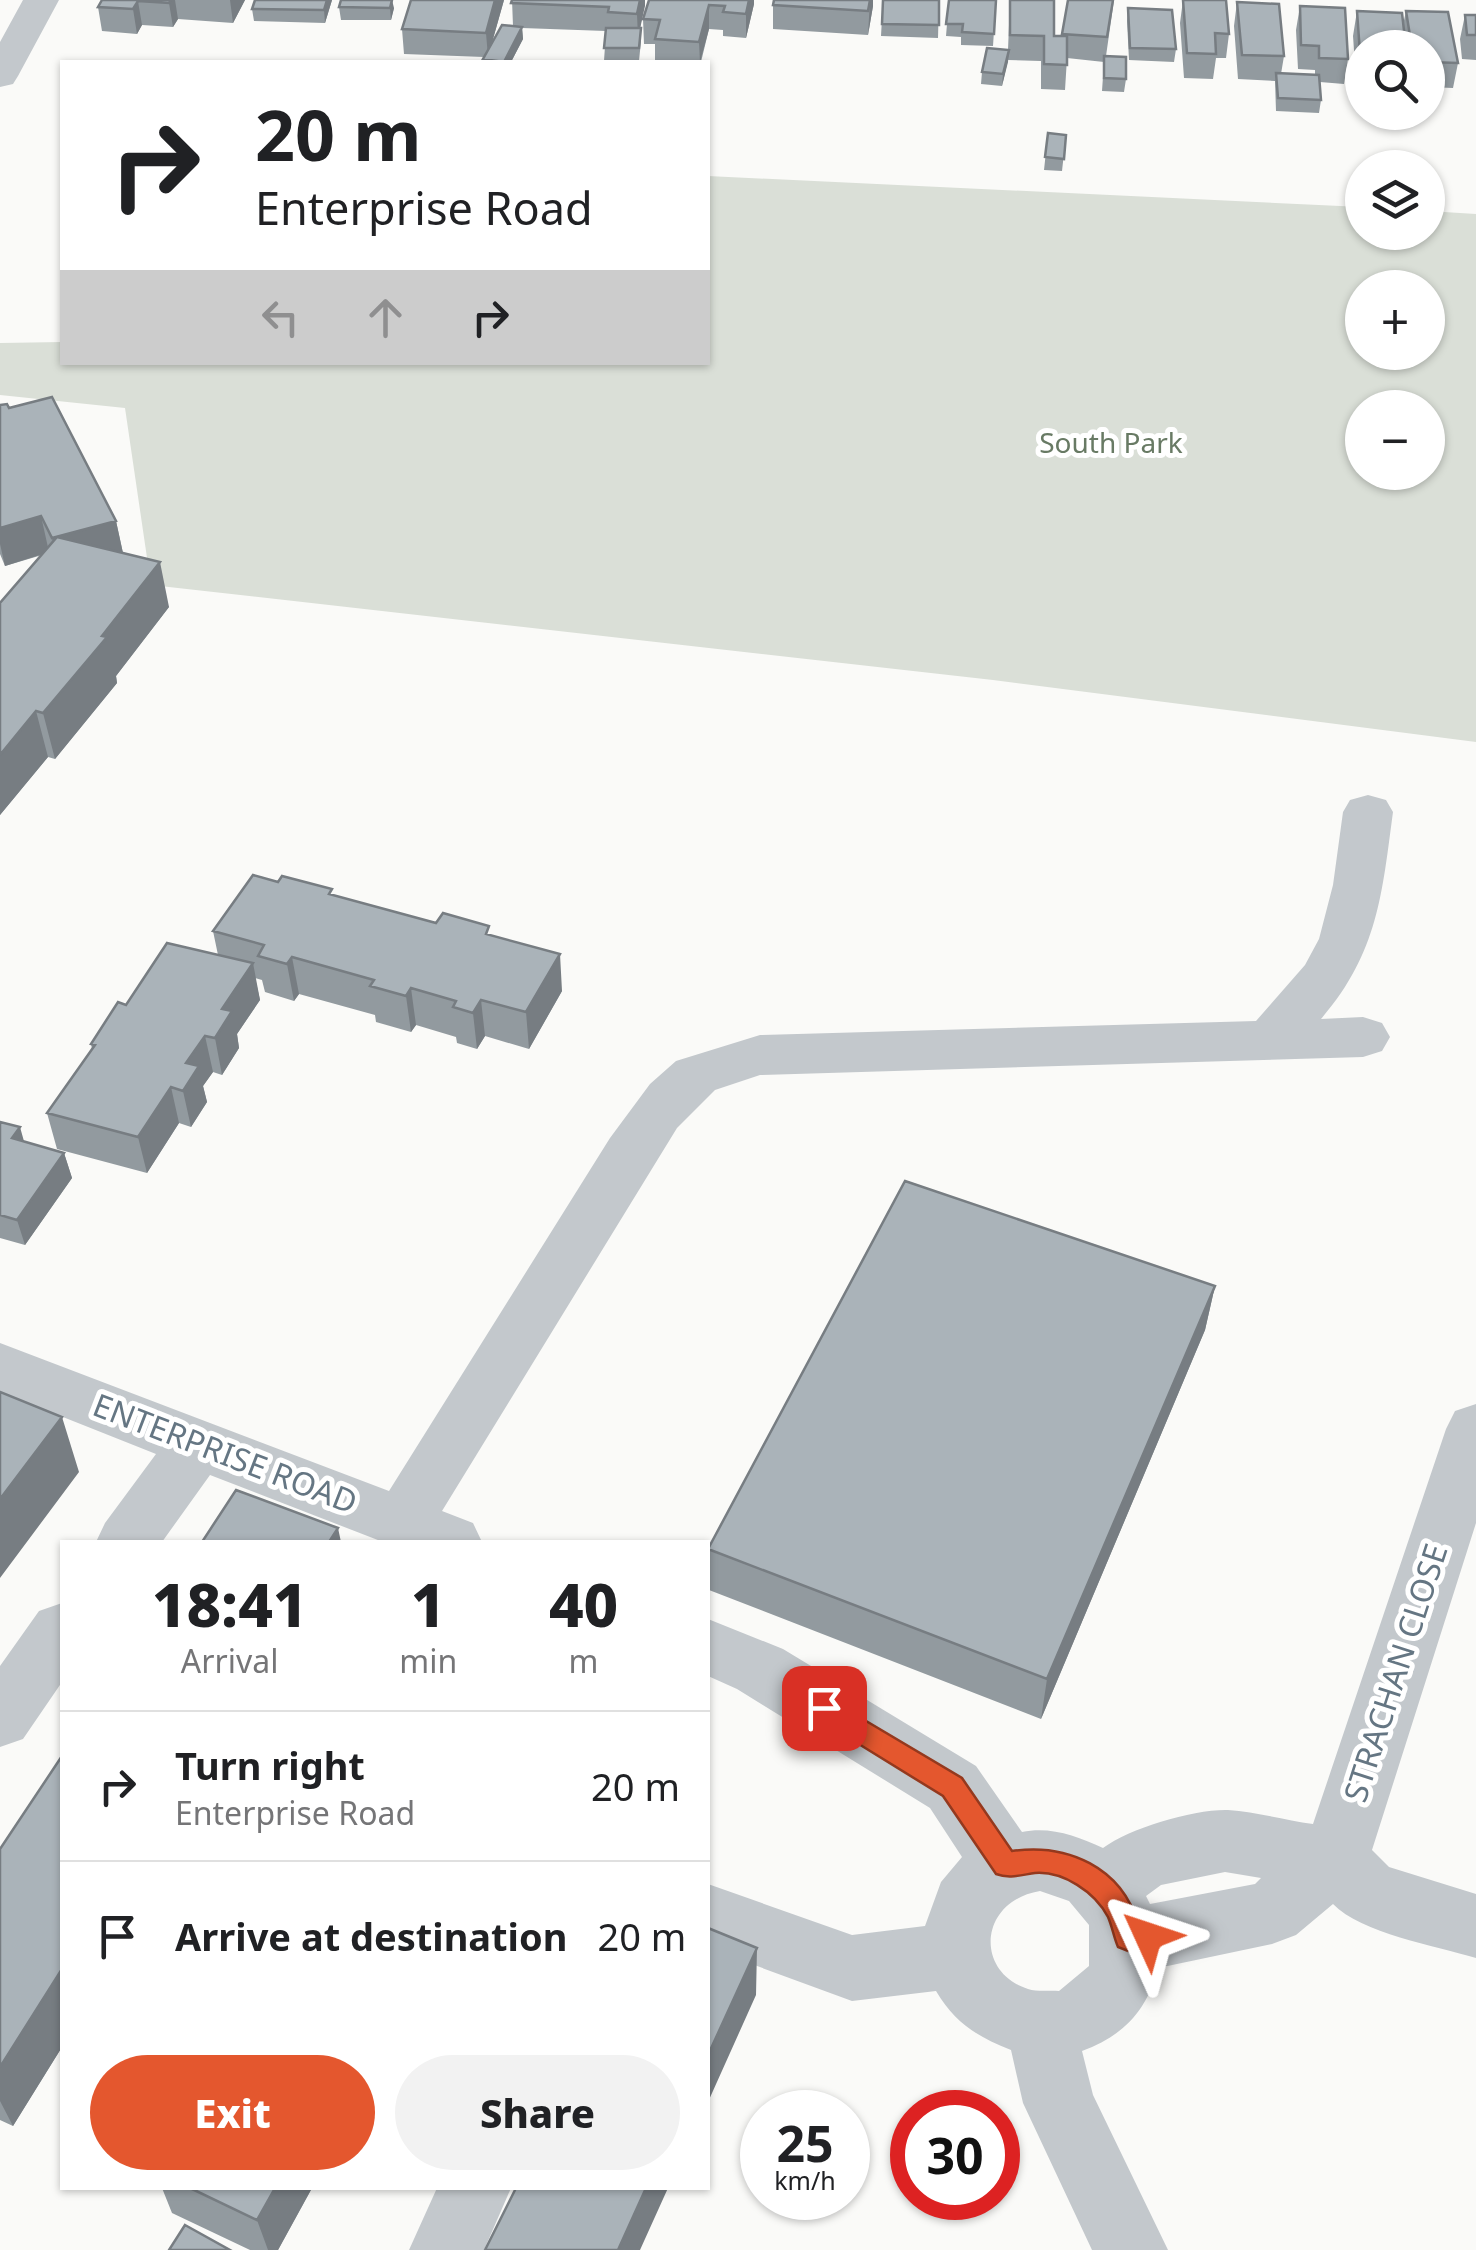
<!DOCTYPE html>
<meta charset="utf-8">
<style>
:root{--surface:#fff;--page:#f2f2f2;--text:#202124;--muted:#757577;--line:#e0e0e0;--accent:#e4572e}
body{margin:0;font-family:"Noto Sans",sans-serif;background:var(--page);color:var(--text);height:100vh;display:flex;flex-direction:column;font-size:38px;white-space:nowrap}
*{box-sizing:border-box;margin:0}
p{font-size:32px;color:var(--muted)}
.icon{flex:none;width:55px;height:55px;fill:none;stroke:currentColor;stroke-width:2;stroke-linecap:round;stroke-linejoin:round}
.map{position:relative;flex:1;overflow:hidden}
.side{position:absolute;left:60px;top:1540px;width:650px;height:650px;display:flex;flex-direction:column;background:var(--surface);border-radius:0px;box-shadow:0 2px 8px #0004}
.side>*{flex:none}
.top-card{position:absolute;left:60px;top:60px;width:650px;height:305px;border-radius:0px;box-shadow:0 2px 8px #0004;background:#fff;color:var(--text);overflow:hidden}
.fabs{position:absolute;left:1345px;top:30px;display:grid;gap:20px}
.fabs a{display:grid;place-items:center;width:100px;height:100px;border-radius:50%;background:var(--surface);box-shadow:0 2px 8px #0004;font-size:50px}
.speed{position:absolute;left:740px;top:2090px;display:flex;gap:20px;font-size:50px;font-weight:700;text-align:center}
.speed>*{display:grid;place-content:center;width:130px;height:130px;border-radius:50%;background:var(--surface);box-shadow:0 2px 8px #0004;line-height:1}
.speed small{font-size:25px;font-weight:400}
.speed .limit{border:15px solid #d22;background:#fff;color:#111}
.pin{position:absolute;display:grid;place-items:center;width:85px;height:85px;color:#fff;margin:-42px;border-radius:20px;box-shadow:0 5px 15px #0006}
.me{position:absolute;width:110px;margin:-55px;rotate:312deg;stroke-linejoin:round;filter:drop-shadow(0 0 8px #0008)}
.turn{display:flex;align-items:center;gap:35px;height:210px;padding:0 30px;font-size:45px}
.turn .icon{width:130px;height:130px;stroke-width:2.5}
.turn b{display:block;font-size:70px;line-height:85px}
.lanes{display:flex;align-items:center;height:95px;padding:0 30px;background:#0003;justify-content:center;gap:50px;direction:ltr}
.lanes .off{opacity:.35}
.eta{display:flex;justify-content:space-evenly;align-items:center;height:170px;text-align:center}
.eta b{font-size:60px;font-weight:800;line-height:70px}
.primary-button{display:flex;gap:20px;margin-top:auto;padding:20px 30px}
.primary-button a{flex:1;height:115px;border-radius:60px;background:var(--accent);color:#fff;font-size:40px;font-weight:800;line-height:115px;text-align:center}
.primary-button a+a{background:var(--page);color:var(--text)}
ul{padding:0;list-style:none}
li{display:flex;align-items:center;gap:30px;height:150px;padding:0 30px;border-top:2px solid var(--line)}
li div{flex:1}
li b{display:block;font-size:38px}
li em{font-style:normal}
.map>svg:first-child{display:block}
.green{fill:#dadfd7;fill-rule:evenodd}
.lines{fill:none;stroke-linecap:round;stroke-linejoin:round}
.minor{fill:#c3c8cc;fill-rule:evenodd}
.wall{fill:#929a9f}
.shaded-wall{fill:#777d82}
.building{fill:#aab3b9;stroke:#777d82;stroke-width:2.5}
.route{fill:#e4572e;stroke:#94391e;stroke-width:2.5}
.labels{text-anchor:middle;stroke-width:10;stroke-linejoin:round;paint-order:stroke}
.far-park-label{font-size:28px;fill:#687a64;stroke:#fff}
.street-label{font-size:32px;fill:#657683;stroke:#fff}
</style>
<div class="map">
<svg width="1476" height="2250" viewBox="0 0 1476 2250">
<rect width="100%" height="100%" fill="#fafaf8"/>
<!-- green -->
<path class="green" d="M708,176L1362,207V232H1428V211L1476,214V742L993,680L151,585L125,408L0,395V343L62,342V362H708ZM1362,288H1428V352H1362ZM1362,408H1428V472H1362Z"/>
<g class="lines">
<!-- minor -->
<path class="minor" d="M23,0H59L18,76L13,84L0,87V42Z
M1368,795L1386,800L1393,812C1382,894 1378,953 1321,1019L1363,1017L1382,1023L1390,1037L1382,1051L1363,1057L760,1075L715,1090L677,1128L442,1511L473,1523L482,1542H383L210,1475L162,1542H96L105,1523L156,1454L0,1392V1343L389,1491L610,1138L650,1084L676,1061L760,1035L1256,1021L1305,965L1319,939L1333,885L1343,812L1350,800Z
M1476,1404V1523L1372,1850L1389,1867L1476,1894V1958C1436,1946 1361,1933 1333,1904L1296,1935L1272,1944L1158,1968C1147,2011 1123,2036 1082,2051L1093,2095L1168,2250H1092L1023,2103L1011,2050C976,2036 955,2023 936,1991L852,2001L708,1948V1884L852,1935L925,1926L941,1882L962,1857L930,1808L737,1689L708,1676V1619L783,1649L976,1766L1022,1832C1050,1826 1077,1836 1103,1848C1130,1828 1194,1809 1228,1810C1256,1812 1285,1820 1313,1824L1446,1429L1455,1411ZM1225,1872L1261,1878L1255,1884L1150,1904L1146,1896L1161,1885ZM1040,1891L1069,1901L1089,1925V1966L1059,1991C1050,1990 1037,1992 1028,1989C974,1972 979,1901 1040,1891Z
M62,1603V1682L23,1739L0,1747V1666L39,1611Z
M437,2188H511L484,2250H409Z"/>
</g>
<!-- wall -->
<path class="wall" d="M102,0H245L233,23L178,19L173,27L142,25L137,34L102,31L98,7Z
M332,0L325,23L254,21L252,9Z
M504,0L492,42L513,26L512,0H645L640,28L641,41L639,61H604L606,31L522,28L523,39L511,62H483L484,57L404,54L402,29Z
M649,0H754V4L746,38L723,36V30L709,29L701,62H655V44H644L643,19Z
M883,0H939L938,38L881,36Z
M949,0H996L993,46L961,45V37L946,36Z
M1010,0L1054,36H1062L1068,0H1114L1106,56L1126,79L1124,92L1102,91L1104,62L1067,58L1065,90L1041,89V61L1008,60L1002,86L981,84L982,72L1008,50Z
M1183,0L1229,34L1226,58H1216L1213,79L1184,78L1180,23Z
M1237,2L1284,56L1281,74L1315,75V70L1298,69L1296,30L1300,6L1348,59L1344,84L1320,82L1321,100L1319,113L1276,111L1275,81L1238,79L1234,26Z
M773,5L873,6L868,35L773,29Z
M339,7L394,8L391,20H341Z
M1128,8L1176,49L1174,62L1129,60L1127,21Z
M1357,11L1403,25L1406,11L1458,63L1453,88L1428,87V48H1362V78H1356L1353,36Z
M1465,15H1476V60L1462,59L1460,39Z
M1048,133L1066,135L1062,171L1044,170Z
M0,405L116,521L123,553L169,607L116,676L117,683L55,759L48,757L0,815V603L42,555L5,566L0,554Z
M333,895L436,923L490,935L562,991L529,1049L485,1036L477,1049L457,1043L456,1037L416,1025L411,1032L376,1022L375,1015L299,994L294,1001L265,992L262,980L255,978L260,1000L237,1034L239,1048L222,1075L213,1072L203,1086L207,1102L191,1127L179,1123L147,1173L57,1149L47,1113L92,1049L91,1044L126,1005L218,955L213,931Z
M0,1122L24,1142L64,1153L72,1178L25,1245L0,1238Z
M1215,1286L1205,1330L1041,1719L709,1590L708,1549Z
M62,1756V2047L13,2126L0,2120V1849Z
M162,2188H312L278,2250H250L172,2213Z"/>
<!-- shaded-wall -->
<path class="shaded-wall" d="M171,0H175L178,19L173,27L169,3Z
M230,0H245L233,23Z
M327,0H332L325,23L324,10Z
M392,0L394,8L391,20L390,8Z
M495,0H504L488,57L486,33Z
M640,0H645V6L638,38L637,14Z
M749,0H754V4L746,38V14Z
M870,0H873V6L868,35Z
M138,1L142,25L137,34L133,9Z
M709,5V29L700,62L699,42Z
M522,27L523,39L511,62H504Z
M1009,50L1008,62L1002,86L1003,74Z
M41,516L49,552L5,566L0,544V528Z
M116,521L124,558L60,575L52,538Z
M160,562L169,607L116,676L117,683L55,759L43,713Z
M36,711L48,757L0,815V755Z
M560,954L562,991L529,1049L526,1012Z
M292,957L299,994L294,1001L287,964Z
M253,963L260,1000L237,1034L239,1048L222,1075L215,1038L222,1009Z
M411,988L416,1025L411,1032L406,996Z
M481,1000L485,1036L477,1049L473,1013Z
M205,1036L213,1072L203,1086L207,1102L191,1127L183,1091L186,1063Z
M171,1087L179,1123L147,1173L138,1137Z
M20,1127L27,1152L12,1138Z
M64,1153L72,1178L25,1245L17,1220Z
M1215,1286L1205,1330L1041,1719L1047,1679Z
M62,1417L79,1472L0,1578V1499Z
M338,1528L341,1542H329Z
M757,1948L756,1995L708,2102V2055Z
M62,1969V2047L13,2126L0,2101V2067Z
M275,2188H312L278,2250H268L257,2220Z
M646,2188H668L640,2250H618Z"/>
<!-- building -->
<path class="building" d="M102,0H171L169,3L138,1L133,9L98,7Z
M255,0H327L324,10L252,9Z
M341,0H392L390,8L339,7Z
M411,0H495L486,33L402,29Z
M512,0H640L637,14L608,12L609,7L511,3Z
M649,0H749L746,14L723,12L725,6L709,5L699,42L655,39L660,20L643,19Z
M774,0H870L868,11L773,5Z
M883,0H939V25L882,24Z
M949,0H996L994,34L962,32L963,24H946Z
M1010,0H1054V36H1067V65L1044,64V36L1010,35Z
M1068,0H1113L1107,37L1062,34Z
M1183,0H1226L1229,34L1215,33L1216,54L1187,53Z
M1237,2L1279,4L1284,56L1242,55Z
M1300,6L1345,8L1348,59L1319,58V46L1301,45Z
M1128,8L1172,10L1176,49L1130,48Z
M1357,11L1402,13L1406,48H1362V53H1360Z
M1406,11L1448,12L1458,63L1428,62V48H1412Z
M1465,15H1476V35H1467Z
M502,25L522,27L504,62L483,59Z
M606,28H641L639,48H604Z
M987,48L1009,50L1003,74L982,72Z
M1104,56L1126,57V79L1104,78Z
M1276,73L1319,75L1321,100L1278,98Z
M1048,133L1066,135L1064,159L1045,157Z
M1372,160H1403L1406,168H1375Z
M52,397L116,521L52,538L41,516L0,528V405L7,404L9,408Z
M57,537L160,562L102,636L107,637L43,713L36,711L0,755V603Z
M253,875L278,882L282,876L332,889L329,894L436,923L443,913L489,926L486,934L560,954L526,1012L481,1000L473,1013L453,1007L456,1001L411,988L406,996L370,986L374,980L292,957L287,964L258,956L264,945L213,931Z
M167,943L253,963L222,1009L232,1011L215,1038L205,1036L186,1063L199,1066L183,1091L171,1087L138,1137L47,1113L95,1045L91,1044L118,1002L126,1005Z
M0,1122L20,1127L12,1138L64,1153L17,1220L0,1215Z
M905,1181L1215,1286L1047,1679L708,1549Z
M0,1392L62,1417L0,1499Z
M236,1490L338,1528L329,1542H202Z
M62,1756V1969L0,2067V1849Z
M708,1928L757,1948L708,2055Z
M190,2188H275L257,2220Z
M516,2188H646L618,2250H485Z
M185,2225L230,2250H169Z"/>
<!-- route -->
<path class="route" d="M824,1696L962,1778L1012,1851C1067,1843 1122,1867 1138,1924L1159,1927L1163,1936L1159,1946L1128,1951L1118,1947C1114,1938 1112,1926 1108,1917C1095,1892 1063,1871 1035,1873C1021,1875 1009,1879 996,1874L943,1796L815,1717L811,1708L815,1700Z"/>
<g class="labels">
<!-- far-park labels -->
<g class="far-park-label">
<text x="1111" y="453">South Park</text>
</g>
<!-- street labels -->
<g class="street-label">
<text transform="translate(225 1454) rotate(21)" y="11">ENTERPRISE ROAD</text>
<text transform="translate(1396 1673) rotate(-72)" y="11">STRACHAN CLOSE</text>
</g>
</g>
</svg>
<div class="fabs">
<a><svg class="icon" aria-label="search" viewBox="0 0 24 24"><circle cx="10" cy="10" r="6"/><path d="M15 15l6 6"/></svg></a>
<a><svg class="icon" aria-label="layers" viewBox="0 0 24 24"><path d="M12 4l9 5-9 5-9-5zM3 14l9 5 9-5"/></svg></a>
<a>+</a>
<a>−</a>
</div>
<div class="speed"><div>25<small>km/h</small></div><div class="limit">30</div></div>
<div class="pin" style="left:824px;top:1708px;background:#d93025"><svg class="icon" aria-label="arrive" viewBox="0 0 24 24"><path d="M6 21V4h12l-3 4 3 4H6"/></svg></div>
<svg class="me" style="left:1148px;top:1936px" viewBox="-20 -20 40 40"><path d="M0-17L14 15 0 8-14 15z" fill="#e4572e" stroke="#fff" stroke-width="4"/></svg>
<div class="top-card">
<div class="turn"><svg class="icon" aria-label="right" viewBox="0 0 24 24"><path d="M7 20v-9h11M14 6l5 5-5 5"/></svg><div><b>20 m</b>Enterprise Road</div></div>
<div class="lanes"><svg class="icon off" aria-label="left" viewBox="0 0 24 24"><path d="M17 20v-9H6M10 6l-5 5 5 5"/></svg><svg class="icon off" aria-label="ahead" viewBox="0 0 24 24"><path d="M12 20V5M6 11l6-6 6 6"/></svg><svg class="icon" aria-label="right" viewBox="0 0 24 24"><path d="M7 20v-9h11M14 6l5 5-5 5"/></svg></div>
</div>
<section class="side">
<div class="eta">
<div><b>18:41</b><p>Arrival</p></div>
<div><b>1</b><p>min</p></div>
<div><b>40</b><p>m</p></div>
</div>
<ul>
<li><svg class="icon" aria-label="right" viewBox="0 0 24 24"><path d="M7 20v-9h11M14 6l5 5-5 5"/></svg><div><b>Turn right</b><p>Enterprise Road</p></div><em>20 m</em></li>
<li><svg class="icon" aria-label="arrive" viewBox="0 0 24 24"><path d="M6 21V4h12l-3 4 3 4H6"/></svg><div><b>Arrive at destination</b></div><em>20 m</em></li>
</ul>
<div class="primary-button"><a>Exit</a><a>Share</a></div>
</section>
</div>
